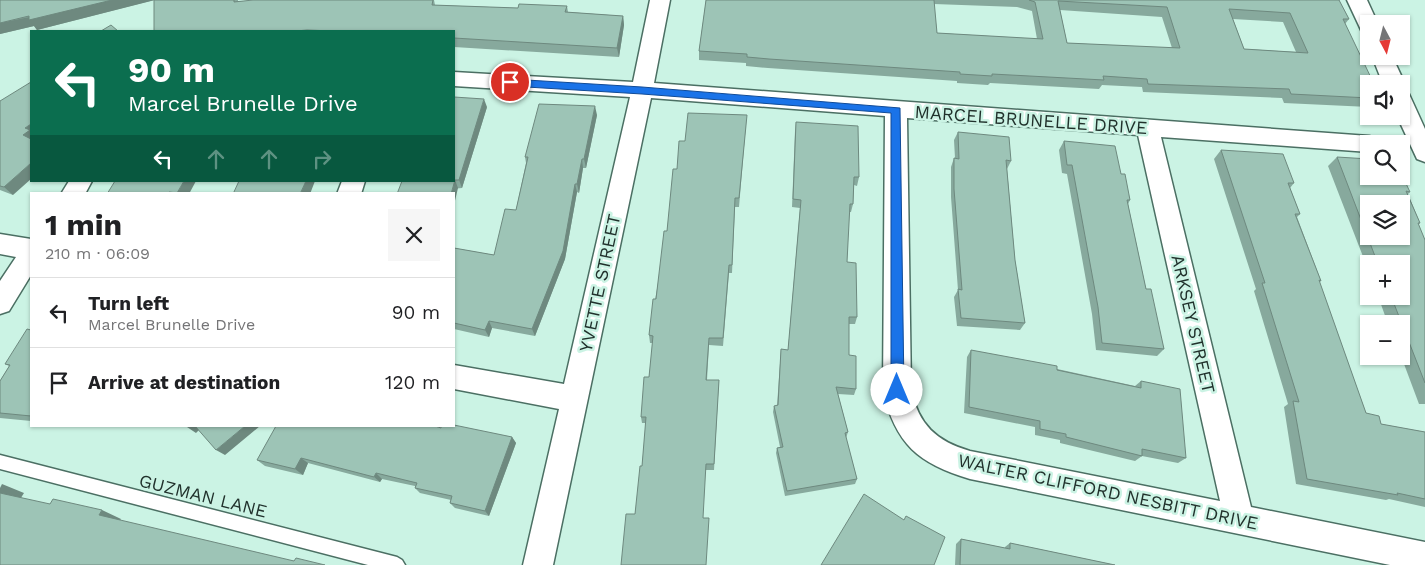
<!DOCTYPE html>
<meta charset="utf-8">
<style>
:root{--surface:#fff;--page:#f6f6f6;--text:#202124;--muted:#757577;--line:#e0e0e0}
body{margin:0;font-family:"Work Sans",sans-serif;background:var(--page);color:var(--text);height:100vh;display:flex;flex-direction:column;font-size:19px;white-space:nowrap}
*{box-sizing:border-box;margin:0}
p{font-size:16px;color:var(--muted)}
.icon{flex:none;width:28px;height:28px;fill:none;stroke:currentColor;stroke-width:2;stroke-linecap:round;stroke-linejoin:round}
.map{position:relative;flex:1;overflow:hidden}
.side{position:absolute;left:30px;top:192px;width:425px;height:235px;display:flex;flex-direction:column;background:var(--surface);border-radius:0px;box-shadow:0 1px 4px #0004}
.side>*{flex:none}
.top-card{position:absolute;left:30px;top:30px;width:425px;height:152px;border-radius:0px;box-shadow:0 1px 4px #0004;background:#0b6e4f;color:#fff;overflow:hidden}
.needle{width:32px;rotate:173deg}
.tools{position:absolute;left:1360px;top:15px;display:grid;gap:10px}
.tools a{display:grid;place-items:center;width:50px;height:50px;border-radius:0px;background:var(--surface);box-shadow:0 1px 4px #0004;font-size:25px}
.pin{position:absolute;display:grid;place-items:center;width:42px;height:42px;color:#fff;margin:-21px;border:2px solid #fff;border-radius:50%;box-shadow:0 1px 5px #0007}
.me{position:absolute;width:55px;margin:-28px;rotate:0deg;stroke-linejoin:round;filter:drop-shadow(0 0 4px #0008)}
.turn{display:flex;align-items:center;gap:18px;height:105px;padding:0 15px;font-size:22px}
.turn .icon{width:65px;height:65px;stroke-width:2.5}
.turn b{display:block;font-size:35px;line-height:42px}
.lanes{display:flex;align-items:center;height:48px;padding:0 15px;background:#0003;justify-content:center;gap:25px;direction:ltr}
.lanes .off{opacity:.35}
.round{display:grid;place-items:center;flex:none;width:52px;height:52px;border-radius:0px;background:var(--page)}
.overview{display:flex;align-items:center;justify-content:space-between;height:85px;padding:0 15px}
h1{font-size:30px;font-weight:700;line-height:38px}
ul{padding:0;list-style:none}
li{display:flex;align-items:center;gap:15px;height:70px;padding:0 15px;border-top:1px solid var(--line)}
li div{flex:1}
li b{display:block;font-size:19px}
li em{font-style:normal}
.map>svg:first-child{display:block}
.lines{fill:none;stroke-linecap:round;stroke-linejoin:round}
.lane-casing{stroke:#4b6f63;stroke-width:3}
.street-casing{stroke:#4b6f63;stroke-width:3}
.lane{fill:#fff;fill-rule:evenodd}
.street{fill:#fff;fill-rule:evenodd}
.wall{fill:#87a99d;fill-rule:evenodd}
.shaded-wall{fill:#6e897f}
.building{fill:#9dc4b6;stroke:#6e897f;fill-rule:evenodd}
.route{fill:#1a73e8;stroke:#114b97}
.labels{text-anchor:middle;stroke-width:5;stroke-linejoin:round;paint-order:stroke}
.street-label{font-size:18px;fill:#21312c;stroke:#cbf3e4}
</style>
<div class="map">
<svg width="1425" height="565" viewBox="0 0 1425 565">
<rect width="100%" height="100%" fill="#cbf3e4"/>
<g class="lines">
<!-- lane casing -->
<g class="lane-casing">
<path id="lane" d="M0,455L397,557L402,560L405,565H368L0,469Z"/>
</g>
<!-- street casing -->
<g class="street-casing">
<path id="street" d="M650,0H670L654,83L1369,136L1377,138L1380,144H1369V152L1161,137L1251,507L1425,542V565H1390L970,479C919,464 895,444 883,390L885,116L651,98L553,565H523L559,409L454,389V365L564,384L630,97L454,86V72L633,82ZM907,118L1138,135L1220,501L970,451C936,441 919,425 911,390Z
M1347,0H1367L1378,24H1369V34L1362,32Z
M1372,56H1392L1405,84L1401,89V84H1383Z
M1401,92L1409,94L1425,129V162L1417,159L1397,116H1401Z
M69,181H92L85,194H61Z
M342,181H365L361,194H337Z
M0,234L31,239V275L9,311L0,314V281L16,257L0,254Z"/>
</g>
<!-- lane -->
<use href="#lane" class="lane"/>
<!-- street -->
<use href="#street" class="street"/>
</g>
<!-- wall -->
<path class="wall" d="M0,0H238V1L434,0L435,5L518,8L567,6L568,12L623,16L624,25L619,57L454,47V31H154V0L37,30L34,26L0,34Z
M706,0H1339L1349,19L1345,24L1369,84V107L1284,103L1282,98L1143,92L1142,87L1102,85L1099,89L990,83L988,85L957,83V81L768,68L746,66V63L699,60V51ZM934,4L1017,7L1032,11L1037,39L937,33ZM1060,10L1162,17L1172,48L1067,43ZM1233,19L1283,22L1296,52L1244,49Z
M0,101L13,195L0,190Z
M487,107L462,188L397,194Z
M597,115L586,168H583L579,193L577,192L565,259L535,336L492,328L489,337L454,329V248L494,255L516,210L526,163L525,157Z
M796,122L859,177L857,186L854,185L853,204L851,212H849L847,262L857,317L855,324H849V355L856,389L854,395L838,394L848,432L846,438L857,479L855,484L785,496L776,453L777,448L780,447L773,412L774,406H777L781,349L788,350L800,208L792,207L795,131Z
M746,124L739,207H735L732,273H729L723,346L709,345L707,380H719L714,470H706L635,514L642,466L646,423H642L641,417L649,377L653,343H650L649,335L667,231L677,169L685,141Z
M958,132L1011,161L1007,169L1015,260L1025,323L1020,330L957,326L954,297L958,290L951,197V167L954,158H955L954,140Z
M1064,141L1121,174L1130,200L1128,204L1146,289L1164,349L1157,356L1096,350L1092,314L1067,174L1062,173L1059,150Z
M1221,150L1294,183L1290,188L1300,214L1297,217L1321,281L1319,282L1366,413L1381,424L1425,432V507L1389,499L1386,500L1296,484L1284,407L1288,404L1254,291L1256,289L1214,159Z
M1337,157L1410,192L1408,194L1420,223L1418,225L1425,240V404H1419L1401,356V324H1388L1378,296H1401V264H1369V272L1328,166Z
M31,330V421L0,418V381L9,366L5,364Z
M971,350L1135,386L1141,381L1186,458L1178,463L1142,456L1135,461L1060,443V440L1035,435V427L964,413L967,357Z
M441,428L512,437L516,443L489,516L455,508L450,503L451,500L420,493L415,488V486L382,479L380,482L308,463L303,475L265,466L257,460Z
M961,539L1005,548V547L1010,543L1115,565H955L956,544Z"/>
<!-- shaded-wall -->
<path class="shaded-wall" d="M112,0H155L37,30L34,26L0,34V23Z
M623,16L624,25L619,57L617,48Z
M484,99L487,107L462,188L459,180Z
M595,106L597,115L586,168L584,159Z
M31,124V143L23,135L25,128Z
M582,159L583,168L579,193L577,184Z
M31,163V179L13,195L4,187Z
M455,180L458,188L454,205V194H451Z
M184,181H196L189,194H178L177,193Z
M306,181H315L310,194H300Z
M575,184L577,192L565,259L535,336L532,329Z
M489,321L492,328L489,337L485,330Z
M187,426H197L200,429L196,433L187,427Z
M245,426H260L225,455L216,450Z
M512,437L516,443L489,516L485,511Z
M301,458L308,463L303,475L295,469Z
M376,473L382,479L380,482L374,477Z
M2,484L24,493L19,501L0,493V488Z
M102,510L121,519L118,523L99,515Z"/>
<!-- building -->
<path class="building" d="M0,0H112L29,20V16L0,23Z
M154,0H234V2L253,0H433L432,5L518,8L519,4L567,6L565,12L623,16L617,48L454,38V31H333L307,30L296,31H154Z
M706,0H934L937,33L1043,39L1035,2L1029,0H1339L1349,19H1343L1374,84H1369V98L1291,94L1289,89L1148,84L1147,79L1103,76L1104,80L992,74V76L960,74V72L769,59L747,57V54L699,51ZM1058,1L1167,7L1180,48L1067,43ZM1229,9L1290,13L1308,53L1244,49Z
M111,25L118,31H101Z
M31,82V124L25,128L30,130L23,135L31,139V163L4,187L0,186V101Z
M454,97L484,99L459,180H455L451,194H397L402,181H454Z
M539,104L595,106L584,159H582L577,184H575L563,251L532,329L489,321L485,330L454,323V248L494,255L505,209L516,210L528,157H525Z
M688,113L747,115L739,198H735L732,265H729L723,338H709L706,380H719L714,464H706L703,518H709L706,565H621L626,514H635L640,466H642L646,417H641L644,377H649L653,336L649,335L653,299H656L664,231H667L673,169H677L679,141H685Z
M796,122L858,126L859,177H854L853,204H850L847,262L856,263L857,317H849V355L856,356V389L836,387L848,432L845,433L857,479L787,491L777,448L783,447L774,406L778,405L781,349L788,350L801,200L793,199Z
M958,132L1009,137L1011,161L1006,160L1015,260L1025,323L961,318L958,289L962,290L954,189V158L959,159Z
M1064,141L1115,146L1121,174H1125L1130,200H1127L1146,289H1151L1164,349L1102,343L1098,307L1072,165H1067Z
M1221,150L1283,154L1294,183H1288L1300,214H1295L1321,281L1319,280L1366,413L1379,416L1381,424L1425,432V499L1397,493L1398,495L1307,479L1293,401L1299,402L1262,283H1265Z
M1337,157L1369,159V176H1401V173L1410,192L1406,191L1420,223H1418L1425,240V383L1391,296H1401V264H1378ZM1369,204H1401V236H1369Z
M115,181H184L177,193L169,192L168,194H107Z
M239,181H306L300,194H233Z
M27,329L31,330V416L0,413V381L10,365L5,364Z
M971,350L1057,366V370L1141,388V381L1180,389L1186,458L1142,449V456L1066,437V434L1040,429V421L969,407Z
M454,425L512,437L485,511L450,503L452,496L415,488L417,483L376,473L374,477L301,458L295,469L257,460L276,426H435L441,428V426H454Z
M195,426H245L216,450Z
M0,493L50,504L53,499L102,510L99,515L294,561L296,558L325,565H0Z
M864,494L904,520L906,516L945,537L934,565H821Z
M961,539L1010,549V543L1115,565H960Z"/>
<!-- route -->
<path class="route" d="M510,79L642,87L900,108L904,390L902,394H893L891,390V113L642,94L510,86L506,82Z"/>
<g class="labels">
<!-- street labels -->
<g class="street-label">
<text transform="translate(1031 120) rotate(4)" y="6">MARCEL BRUNELLE DRIVE</text>
<text transform="translate(600 283) rotate(-78)" y="6">YVETTE STREET</text>
<text transform="translate(1193 324) rotate(77)" y="6">ARKSEY STREET</text>
<text transform="translate(1108 492) rotate(12)" y="6">WALTER CLIFFORD NESBITT DRIVE</text>
<text transform="translate(203 496) rotate(14)" y="6">GUZMAN LANE</text>
</g>
</g>
</svg>
<div class="tools">
<a><svg class="needle" viewBox="-14 -14 28 28"><path d="M0-13l5 13h-10z" fill="#e53935"/><path d="M0 13l5-13h-10z" fill="#757577"/></svg></a>
<a><svg class="icon" aria-label="sound" viewBox="0 0 24 24"><path d="M4 9h4l5-4v14l-5-4H4zM17 9q2 3 0 6"/></svg></a>
<a><svg class="icon" aria-label="search" viewBox="0 0 24 24"><circle cx="10" cy="10" r="6"/><path d="M15 15l6 6"/></svg></a>
<a><svg class="icon" aria-label="layers" viewBox="0 0 24 24"><path d="M12 4l9 5-9 5-9-5zM3 14l9 5 9-5"/></svg></a>
<a>+</a>
<a>−</a>
</div>
<div class="pin" style="left:510px;top:82px;background:#d93025"><svg class="icon" aria-label="arrive" viewBox="0 0 24 24"><path d="M6 21V4h12l-3 4 3 4H6"/></svg></div>
<svg class="me" style="left:897px;top:390px" viewBox="-20 -20 40 40"><circle r="19" fill="#fff"/><path d="M0-13L10 11 0 6-10 11z" fill="#1a73e8"/></svg>
<div class="top-card">
<div class="turn"><svg class="icon" aria-label="left" viewBox="0 0 24 24"><path d="M17 20v-9H6M10 6l-5 5 5 5"/></svg><div><b>90 m</b>Marcel Brunelle Drive</div></div>
<div class="lanes"><svg class="icon" aria-label="left" viewBox="0 0 24 24"><path d="M17 20v-9H6M10 6l-5 5 5 5"/></svg><svg class="icon off" aria-label="ahead" viewBox="0 0 24 24"><path d="M12 20V5M6 11l6-6 6 6"/></svg><svg class="icon off" aria-label="ahead" viewBox="0 0 24 24"><path d="M12 20V5M6 11l6-6 6 6"/></svg><svg class="icon off" aria-label="right" viewBox="0 0 24 24"><path d="M7 20v-9h11M14 6l5 5-5 5"/></svg></div>
</div>
<section class="side">
<div class="overview"><div><h1>1 min</h1><p>210 m · 06:09</p></div><a class="round"><svg class="icon" aria-label="close" viewBox="0 0 24 24"><path d="M6 6l12 12M18 6L6 18"/></svg></a></div>
<ul>
<li><svg class="icon" aria-label="left" viewBox="0 0 24 24"><path d="M17 20v-9H6M10 6l-5 5 5 5"/></svg><div><b>Turn left</b><p>Marcel Brunelle Drive</p></div><em>90 m</em></li>
<li><svg class="icon" aria-label="arrive" viewBox="0 0 24 24"><path d="M6 21V4h12l-3 4 3 4H6"/></svg><div><b>Arrive at destination</b></div><em>120 m</em></li>
</ul>
</section>
</div>
